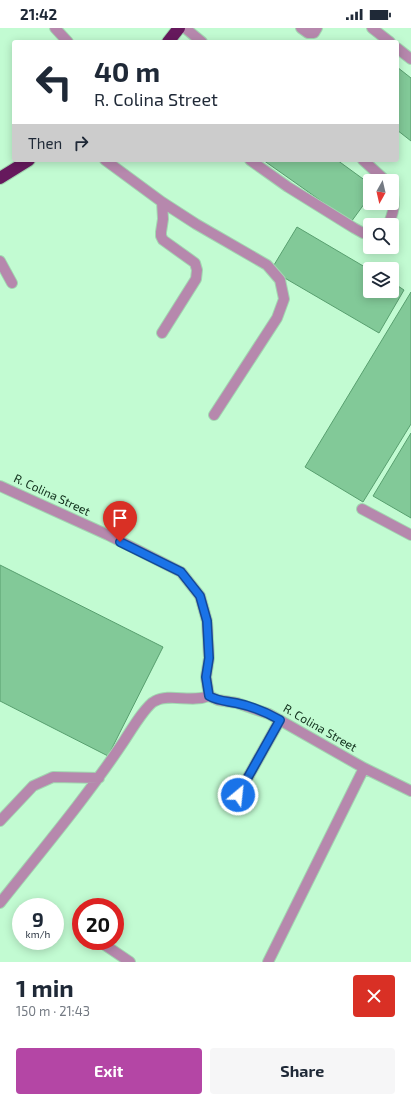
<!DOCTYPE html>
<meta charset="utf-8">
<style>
:root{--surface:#fff;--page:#f6f6f7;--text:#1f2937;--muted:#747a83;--accent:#b446a5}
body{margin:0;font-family:"Exo 2",sans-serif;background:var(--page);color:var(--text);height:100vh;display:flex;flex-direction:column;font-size:15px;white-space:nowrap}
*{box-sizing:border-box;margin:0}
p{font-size:13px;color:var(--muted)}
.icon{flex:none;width:22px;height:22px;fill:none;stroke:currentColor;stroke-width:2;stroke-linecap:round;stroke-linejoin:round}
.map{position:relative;height:934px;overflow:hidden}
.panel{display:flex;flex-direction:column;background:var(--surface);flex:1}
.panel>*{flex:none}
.guide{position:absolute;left:12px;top:12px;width:387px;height:122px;border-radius:4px;box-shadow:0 2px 10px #0003;background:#fff;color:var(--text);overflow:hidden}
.needle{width:26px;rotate:188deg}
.fabs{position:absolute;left:363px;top:146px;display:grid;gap:8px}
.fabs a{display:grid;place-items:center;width:36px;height:36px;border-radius:4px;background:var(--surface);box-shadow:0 2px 10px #0003;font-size:20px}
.speed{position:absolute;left:12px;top:870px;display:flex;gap:8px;font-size:20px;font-weight:700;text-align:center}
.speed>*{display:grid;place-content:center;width:52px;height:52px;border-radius:50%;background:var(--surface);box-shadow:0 2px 10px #0003;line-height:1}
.speed small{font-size:10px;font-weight:400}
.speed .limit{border:6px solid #d22;background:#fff;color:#111}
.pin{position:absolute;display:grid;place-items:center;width:34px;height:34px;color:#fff;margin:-41px -17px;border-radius:50% 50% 50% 0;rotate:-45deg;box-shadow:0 0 4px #0007}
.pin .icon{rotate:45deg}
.me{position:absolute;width:44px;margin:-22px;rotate:28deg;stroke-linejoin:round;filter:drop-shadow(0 0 3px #0008)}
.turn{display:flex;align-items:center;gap:14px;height:84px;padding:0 16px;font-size:18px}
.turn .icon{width:52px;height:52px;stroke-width:2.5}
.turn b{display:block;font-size:28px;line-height:34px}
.then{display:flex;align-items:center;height:38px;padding:0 16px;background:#0003;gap:8px;font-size:15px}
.round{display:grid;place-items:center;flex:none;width:42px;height:42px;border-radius:4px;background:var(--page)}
.overview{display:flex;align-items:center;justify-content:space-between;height:68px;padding:0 16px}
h1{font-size:24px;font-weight:700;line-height:30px}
.primary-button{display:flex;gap:8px;margin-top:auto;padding:8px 16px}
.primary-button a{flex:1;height:46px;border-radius:4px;background:var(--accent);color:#fff;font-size:16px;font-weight:700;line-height:46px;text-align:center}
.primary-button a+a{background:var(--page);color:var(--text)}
.status{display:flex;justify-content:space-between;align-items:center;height:28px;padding:0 20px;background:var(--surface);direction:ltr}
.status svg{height:11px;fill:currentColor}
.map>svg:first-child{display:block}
.building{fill:#82c998;stroke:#589f6f}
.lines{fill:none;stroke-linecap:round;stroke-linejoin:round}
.minor-casing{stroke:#a2d6b1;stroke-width:12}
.highway-casing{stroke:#a2d6b1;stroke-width:14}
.minor{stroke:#b688ad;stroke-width:10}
.highway{stroke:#66195d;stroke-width:12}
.route-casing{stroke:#114b97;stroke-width:10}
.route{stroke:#1a73e8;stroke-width:7}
.labels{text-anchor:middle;stroke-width:3;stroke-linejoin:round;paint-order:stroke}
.street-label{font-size:12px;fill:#0f2d1a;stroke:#c2fbd2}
</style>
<div class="status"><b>21:42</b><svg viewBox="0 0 49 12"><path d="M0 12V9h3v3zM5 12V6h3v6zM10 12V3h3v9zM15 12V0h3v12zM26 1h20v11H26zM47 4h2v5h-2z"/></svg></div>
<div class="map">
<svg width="411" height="934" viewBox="0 0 411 934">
<rect width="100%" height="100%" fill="#c2fbd2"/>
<!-- building -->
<path class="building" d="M397,39L411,50V113L397,102Z
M263,132H337L370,156V168L351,194Z
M297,199L370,242V263H392V254L404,262L379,305L271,242Z
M411,264V396L363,474L305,439Z
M411,405V490L373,468Z
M0,537L163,619L108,728L0,673Z"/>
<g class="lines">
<!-- minor casing -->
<g class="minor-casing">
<path id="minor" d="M55,0L68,14
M185,0L202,14
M301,0L308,5H314L317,0
M372,0L390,14
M397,20L411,31
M105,132L162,174L196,196L267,237L280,252L284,271L277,290L214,387
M250,132L288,159L354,200L363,205L370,207
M363,132L386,153
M162,174L163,191L161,204V208L163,212L195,235L197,242L196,251L162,305
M388,197C393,186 396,176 392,164
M0,233L12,255
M0,458L108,507L181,544L200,568L207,593L209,630L206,649L209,668
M362,481L411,507
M209,668L218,672L237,675L269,686L364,740L411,763
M238,767L280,692
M0,793L33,758L53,749L99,750
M0,875C42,822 86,770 124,713C130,704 146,677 155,673C170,665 191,675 209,668
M99,913L130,934
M268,934L364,740"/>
</g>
<!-- highway casing -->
<g class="highway-casing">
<path id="highway" d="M168,14L179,0
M0,150L29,132"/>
</g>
<!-- minor -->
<use href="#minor" class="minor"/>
<!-- highway -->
<use href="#highway" class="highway"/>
</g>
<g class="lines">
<!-- route casing -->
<g class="route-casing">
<path id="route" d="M120,514L181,544L200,568L207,593L209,630L206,649L209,668C218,673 226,673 236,675C251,678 266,684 280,692L238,767"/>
</g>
<!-- route -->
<use href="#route" class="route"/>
</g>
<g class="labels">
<!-- street labels -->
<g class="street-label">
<text transform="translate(52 467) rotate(25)" y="4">R. Colina Street</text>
<text transform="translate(320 700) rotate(30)" y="4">R. Colina Street</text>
</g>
</g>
</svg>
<div class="fabs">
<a><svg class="needle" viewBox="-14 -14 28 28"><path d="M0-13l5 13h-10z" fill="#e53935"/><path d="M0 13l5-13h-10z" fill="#747a83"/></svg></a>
<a><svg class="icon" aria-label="search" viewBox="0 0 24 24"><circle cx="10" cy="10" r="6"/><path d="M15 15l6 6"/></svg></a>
<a><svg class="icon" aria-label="layers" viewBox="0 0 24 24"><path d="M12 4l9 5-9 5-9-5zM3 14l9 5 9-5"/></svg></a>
</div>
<div class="speed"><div>9<small>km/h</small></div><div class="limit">20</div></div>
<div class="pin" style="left:120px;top:514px;background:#d93025"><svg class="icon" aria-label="arrive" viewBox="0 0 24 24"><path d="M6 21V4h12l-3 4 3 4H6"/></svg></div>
<svg class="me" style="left:238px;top:767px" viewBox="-20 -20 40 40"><circle r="17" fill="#1a73e8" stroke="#fff" stroke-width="3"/><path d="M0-11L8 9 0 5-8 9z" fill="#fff"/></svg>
<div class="guide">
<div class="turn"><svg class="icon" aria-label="left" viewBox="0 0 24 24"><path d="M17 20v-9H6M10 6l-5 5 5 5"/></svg><div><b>40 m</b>R. Colina Street</div></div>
<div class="then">Then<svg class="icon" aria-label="right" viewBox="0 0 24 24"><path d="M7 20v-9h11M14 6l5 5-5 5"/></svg></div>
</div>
</div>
<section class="panel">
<div class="overview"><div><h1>1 min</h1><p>150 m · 21:43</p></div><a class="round" style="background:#d93025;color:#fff"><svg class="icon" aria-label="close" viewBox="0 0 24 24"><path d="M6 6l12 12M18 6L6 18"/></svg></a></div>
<div class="primary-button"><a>Exit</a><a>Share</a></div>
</section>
